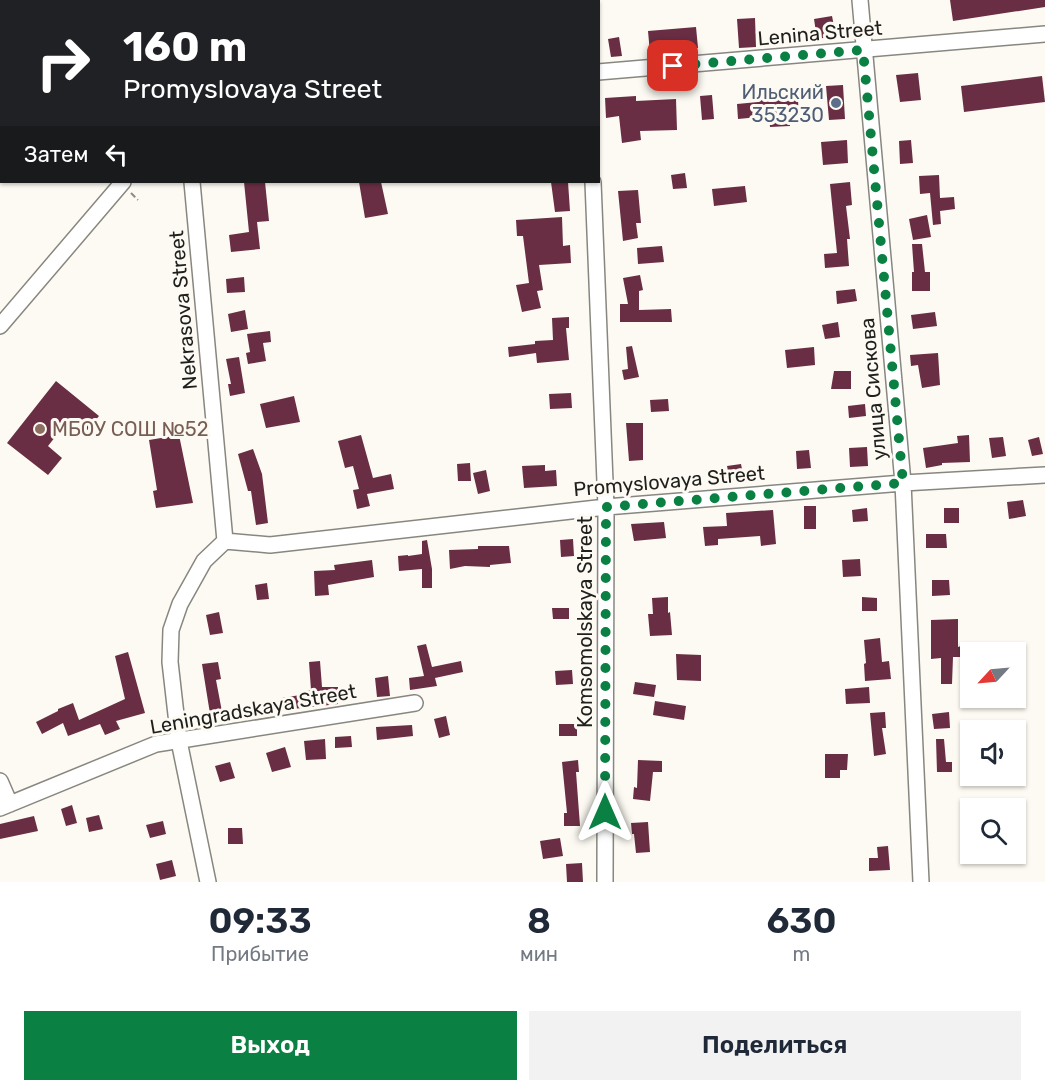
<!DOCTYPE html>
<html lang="ru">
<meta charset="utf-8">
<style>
:root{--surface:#fff;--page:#f2f2f3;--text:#1f2937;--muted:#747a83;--accent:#0b8043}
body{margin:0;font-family:Rubik,sans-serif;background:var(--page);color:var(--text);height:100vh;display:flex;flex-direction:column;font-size:22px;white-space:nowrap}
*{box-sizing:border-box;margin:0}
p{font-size:20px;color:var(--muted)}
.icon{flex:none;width:33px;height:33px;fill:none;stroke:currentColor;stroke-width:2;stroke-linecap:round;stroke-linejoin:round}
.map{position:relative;height:882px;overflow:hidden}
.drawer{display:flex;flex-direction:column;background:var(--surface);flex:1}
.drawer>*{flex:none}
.guide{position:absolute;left:0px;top:0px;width:600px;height:183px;box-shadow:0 2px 4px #0004;background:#202124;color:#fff;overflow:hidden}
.needle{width:39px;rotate:244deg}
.controls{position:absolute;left:960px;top:642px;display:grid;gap:12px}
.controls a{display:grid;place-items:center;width:66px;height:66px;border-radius:0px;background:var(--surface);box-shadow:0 2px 4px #0004;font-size:30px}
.pin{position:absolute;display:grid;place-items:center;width:51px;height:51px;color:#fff;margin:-26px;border-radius:12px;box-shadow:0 3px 9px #0006}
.me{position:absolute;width:66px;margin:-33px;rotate:0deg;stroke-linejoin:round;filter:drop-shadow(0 0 4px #0008)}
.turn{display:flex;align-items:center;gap:21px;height:126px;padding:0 24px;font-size:27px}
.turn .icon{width:78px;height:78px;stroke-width:2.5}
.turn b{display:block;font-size:42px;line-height:51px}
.then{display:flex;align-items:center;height:57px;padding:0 24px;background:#0003;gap:12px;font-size:22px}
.eta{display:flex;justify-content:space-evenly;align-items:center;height:102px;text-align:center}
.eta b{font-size:36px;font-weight:600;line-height:42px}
.action{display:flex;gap:12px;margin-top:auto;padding:12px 24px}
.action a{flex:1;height:69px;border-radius:0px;background:var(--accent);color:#fff;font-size:24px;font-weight:600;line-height:69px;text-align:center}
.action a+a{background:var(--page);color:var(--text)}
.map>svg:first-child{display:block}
.building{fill:#692e43}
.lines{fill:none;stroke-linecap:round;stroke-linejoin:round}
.minor-casing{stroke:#88877f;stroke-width:18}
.path{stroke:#8c8b85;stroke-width:2;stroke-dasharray:6 3;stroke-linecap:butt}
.minor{stroke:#fff;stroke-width:15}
.route{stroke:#0b8043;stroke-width:10;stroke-dasharray:0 18}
.service-dot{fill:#5c6f8a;stroke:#fcfaf2;stroke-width:2}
.education-dot{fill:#8d6e63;stroke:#fcfaf2;stroke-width:2}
.labels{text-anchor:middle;stroke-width:6;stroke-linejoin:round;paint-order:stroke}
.street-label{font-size:20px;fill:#1f1f1c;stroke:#fcfaf2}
.service-label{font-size:20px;fill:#4e5e75;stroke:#fcfaf2;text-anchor:end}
.education-label{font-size:20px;fill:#785e54;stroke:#fcfaf2;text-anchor:start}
</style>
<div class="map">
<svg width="1045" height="882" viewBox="0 0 1045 882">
<rect width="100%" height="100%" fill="#fcfaf2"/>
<!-- building -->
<path class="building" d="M950,0H1045V7L953,21Z
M832,16L836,36L817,39L814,19Z
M755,18L756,47L739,48L737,19Z
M696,27L698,48L650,53L648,31Z
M619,37L622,56L611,57L608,39Z
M918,73L921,100L900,102L896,75Z
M1042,76L1045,102L964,112L961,86Z
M843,85L845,119L829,120L826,86Z
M797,88L799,114L789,115L790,126L770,127L769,116L738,119L737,104L758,102V94H764V91Z
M712,95L714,119L702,120L700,96Z
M636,96V101L676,99L677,130L640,131L641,140L622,143L619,116L606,118L605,98Z
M847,140L848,163L823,165L821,142Z
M911,140L913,163L900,164L899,141Z
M685,173L687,188L673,189L671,175Z
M939,175L940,198L954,197L955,209L940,211L941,224L933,225L930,193L920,194L919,176Z
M244,182H265L269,221L257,222L260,249L231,252L229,235L249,232Z
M359,182H381L388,214L365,218Z
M551,182H568L570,211L555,212Z
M850,182L852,205L846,206L850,239H847L849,266L825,268L824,254L837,253L830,184Z
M745,186L747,202L714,206L712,189Z
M638,190L641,223H636L638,238L623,241L618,191Z
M927,215L931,237L913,240L909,219Z
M562,217L563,246L570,245L571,263L539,265L543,290L537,291L541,308L522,312L516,285L529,283L523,236H517L516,220Z
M912,244H922L925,272H930V291H912V272H914Z
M662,246L664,262L638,264L637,248Z
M640,275L643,290L639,291V310L671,309L672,322H620V304H628L623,278Z
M244,277L245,292L227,293L226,279Z
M855,289L857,301L837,304L836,291Z
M245,310L248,329L231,332L228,314Z
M935,312L937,326L913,329L911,315Z
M569,317V328H566L569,360L537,363L536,353L509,357L508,347L535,344V341L553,340L552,318Z
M838,322L840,337L825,339L822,325Z
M270,331L271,342L263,343L266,361L248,364L246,353L250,352L247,334Z
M632,346L639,377L624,380L622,370L628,369L626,347Z
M814,347L815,365L787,368L785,350Z
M938,353L940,385L922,388L918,365L911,366L910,355Z
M239,357L245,393L230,396L228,384H231L226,359Z
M834,371H851V389H831Z
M56,381L99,416L83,435L67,422L48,446L62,458L48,475L7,443Z
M571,393L572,408L550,409L549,394Z
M294,396L300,422L266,428L260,404Z
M668,399L669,411L651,412L650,400Z
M865,404L866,416L849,418L848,406Z
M626,423H643V460L629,461Z
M179,435L193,503L156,508L153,491L157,490L149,440Z
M361,435L373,478L391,474L394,489L367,494L370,506L357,509L353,490L359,489L353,466L345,468L338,441Z
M969,435L970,462L942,463V465L926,468L923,448L958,443L957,436Z
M1003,437L1006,456L992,458L989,438Z
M1039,437L1043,454L1032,456L1028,440Z
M867,447L868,466L850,467L849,448Z
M253,449L262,474L268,523L256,525L251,491H248L238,454Z
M809,450L811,468L797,469L796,451Z
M470,463L471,481H458L457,464Z
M741,464L744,479L730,481L727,466Z
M545,465V471L556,470L557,486L524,488L522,466Z
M486,470L490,491L478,494L473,473Z
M1023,500L1026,516L1009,519L1007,502Z
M804,506H816V529H804Z
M867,508L868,521L853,522L852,510Z
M944,508H959V523H944Z
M773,510L776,544L761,546L760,536L718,539V545L705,546L703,527L727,526L726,513Z
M664,522L666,538L634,541L631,524Z
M926,534H946L947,548H926Z
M573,539L574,556L561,557L560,540Z
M427,540L432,569V588H422V569L399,571L398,556L408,555V556L422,554V541Z
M478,546H509L511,563L490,565V567L465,566L450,569L449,550L478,549Z
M860,559L861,576L843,577L842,560Z
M372,560L374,577L328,585L329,595L315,596L314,571L335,570L334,565Z
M932,580H949L950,595L932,596Z
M267,583L269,599L257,600L255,585Z
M668,597V613L670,612L672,635L650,636L648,614H653L652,598Z
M862,597L877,598V611H862Z
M552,608H569V619H553Z
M219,612L223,633L210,635L206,615Z
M958,619V647L961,646L962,657H953L952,684H941V658L931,659V620Z
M880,638L882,662L889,661L891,679L865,681L864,664L866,663L864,640Z
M426,644L432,667L461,661L463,672L435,678L437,686L410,690L409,678L424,676L417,646Z
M128,652L145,713L116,721L120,729L105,735L100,724L68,736L63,723L42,734L36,722L58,711V709L73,703L79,720L125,699L115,656Z
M676,654L701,655V681L677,680Z
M320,661L322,687H338V704L284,710L282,698L306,694V691L311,690L309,662Z
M218,662L221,679L216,680L223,717L211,720L202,664Z
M572,670L573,684L556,685L555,671Z
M388,676L390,696L377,697L375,678Z
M635,682L656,685L654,697L633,694Z
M869,687L870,703L846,704L845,689Z
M655,701L686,706L684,720L653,715Z
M885,712L886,728H882L886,754L874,756L870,713Z
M949,712L950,728L934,729L932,714Z
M446,716L450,735L439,738L434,719Z
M559,724H577V736H559Z
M412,725L413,736L377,740L376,727Z
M351,736L352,747L335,748V737Z
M325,739L326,759L306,760L304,741Z
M936,739H944L946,762H952V772H937Z
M285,747L291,767L272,772L266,753Z
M825,754H848L847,770H840V778H825Z
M578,760L579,772H576L580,826H564V813H567L562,762Z
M638,760L662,761V772H653L650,801L633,799L634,787L637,788Z
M230,762L235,778L220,782L215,766Z
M72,805L77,823L66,826L61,809Z
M99,815L103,829L89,832L86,818Z
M34,816L38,831L0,839V824Z
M163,821L166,834L150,838L146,825Z
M648,822L650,852L636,853L634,834H632L631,823Z
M228,828H242L243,844H228Z
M560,838L563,856L543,859L540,841Z
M888,846L890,870L869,871V858H878L877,847Z
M172,860L176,876L160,880L156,864Z
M582,863L583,882H567L566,864Z"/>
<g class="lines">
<!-- minor casing -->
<g class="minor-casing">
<path id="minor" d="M184,0V2
M584,0V2
M860,0L903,483L921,882
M598,72L1045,34
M0,136H2
M192,182L225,541L204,561L180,604L171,630L170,662L179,741L208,882
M593,182L606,507L605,882
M0,326L123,182
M225,541L270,545L606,507L903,483L1045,475
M0,781L10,804
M0,808L156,744L415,703"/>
</g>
<!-- path -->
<path class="path" d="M131,193L138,200"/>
<!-- minor -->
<use href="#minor" class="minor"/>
</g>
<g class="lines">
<!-- route -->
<path class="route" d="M605,812L606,507L903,483L863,50L673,66"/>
</g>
<!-- markers -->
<circle class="service-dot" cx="836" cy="103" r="6"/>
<circle class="education-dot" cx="40" cy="429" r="6"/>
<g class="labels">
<!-- street labels -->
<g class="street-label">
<text transform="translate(820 33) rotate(-5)" y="7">Lenina Street</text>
<text transform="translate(183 310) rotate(-95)" y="7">Nekrasova Street</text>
<text transform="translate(873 389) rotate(-95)" y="7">улица Сискова</text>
<text transform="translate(669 481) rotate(-5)" y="7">Promyslovaya Street</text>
<text transform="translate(585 622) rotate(-90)" y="7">Komsomolskaya Street</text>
<text transform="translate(253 709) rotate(-10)" y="7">Leningradskaya Street</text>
</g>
<!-- service labels -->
<g class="service-label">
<text x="824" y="99">Ильский<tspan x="824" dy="23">353230</tspan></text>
</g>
<!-- education labels -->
<g class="education-label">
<text x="52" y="436">МБОУ СОШ №52</text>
</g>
</g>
</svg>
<div class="controls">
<a><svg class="needle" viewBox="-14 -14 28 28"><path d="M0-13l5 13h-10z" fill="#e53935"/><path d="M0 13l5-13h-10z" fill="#747a83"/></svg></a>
<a><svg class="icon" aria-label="sound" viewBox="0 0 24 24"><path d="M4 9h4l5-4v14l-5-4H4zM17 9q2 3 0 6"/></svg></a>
<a><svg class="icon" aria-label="search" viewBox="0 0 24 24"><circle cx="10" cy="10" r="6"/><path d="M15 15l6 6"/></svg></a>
</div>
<div class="pin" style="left:673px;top:66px;background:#d93025"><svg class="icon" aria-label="arrive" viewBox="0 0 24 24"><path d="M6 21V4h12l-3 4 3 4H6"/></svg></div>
<svg class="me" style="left:605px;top:812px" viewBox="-20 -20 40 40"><path d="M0-17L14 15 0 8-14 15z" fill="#0b8043" stroke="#fff" stroke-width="4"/></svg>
<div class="guide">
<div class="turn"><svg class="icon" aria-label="right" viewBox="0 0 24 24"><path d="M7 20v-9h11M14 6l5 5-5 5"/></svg><div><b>160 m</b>Promyslovaya Street</div></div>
<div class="then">Затем<svg class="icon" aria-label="left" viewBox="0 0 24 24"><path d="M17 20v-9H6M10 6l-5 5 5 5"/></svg></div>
</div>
</div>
<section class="drawer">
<div class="eta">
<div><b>09:33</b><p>Прибытие</p></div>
<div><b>8</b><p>мин</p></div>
<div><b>630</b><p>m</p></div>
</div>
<div class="action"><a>Выход</a><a>Поделиться</a></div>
</section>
